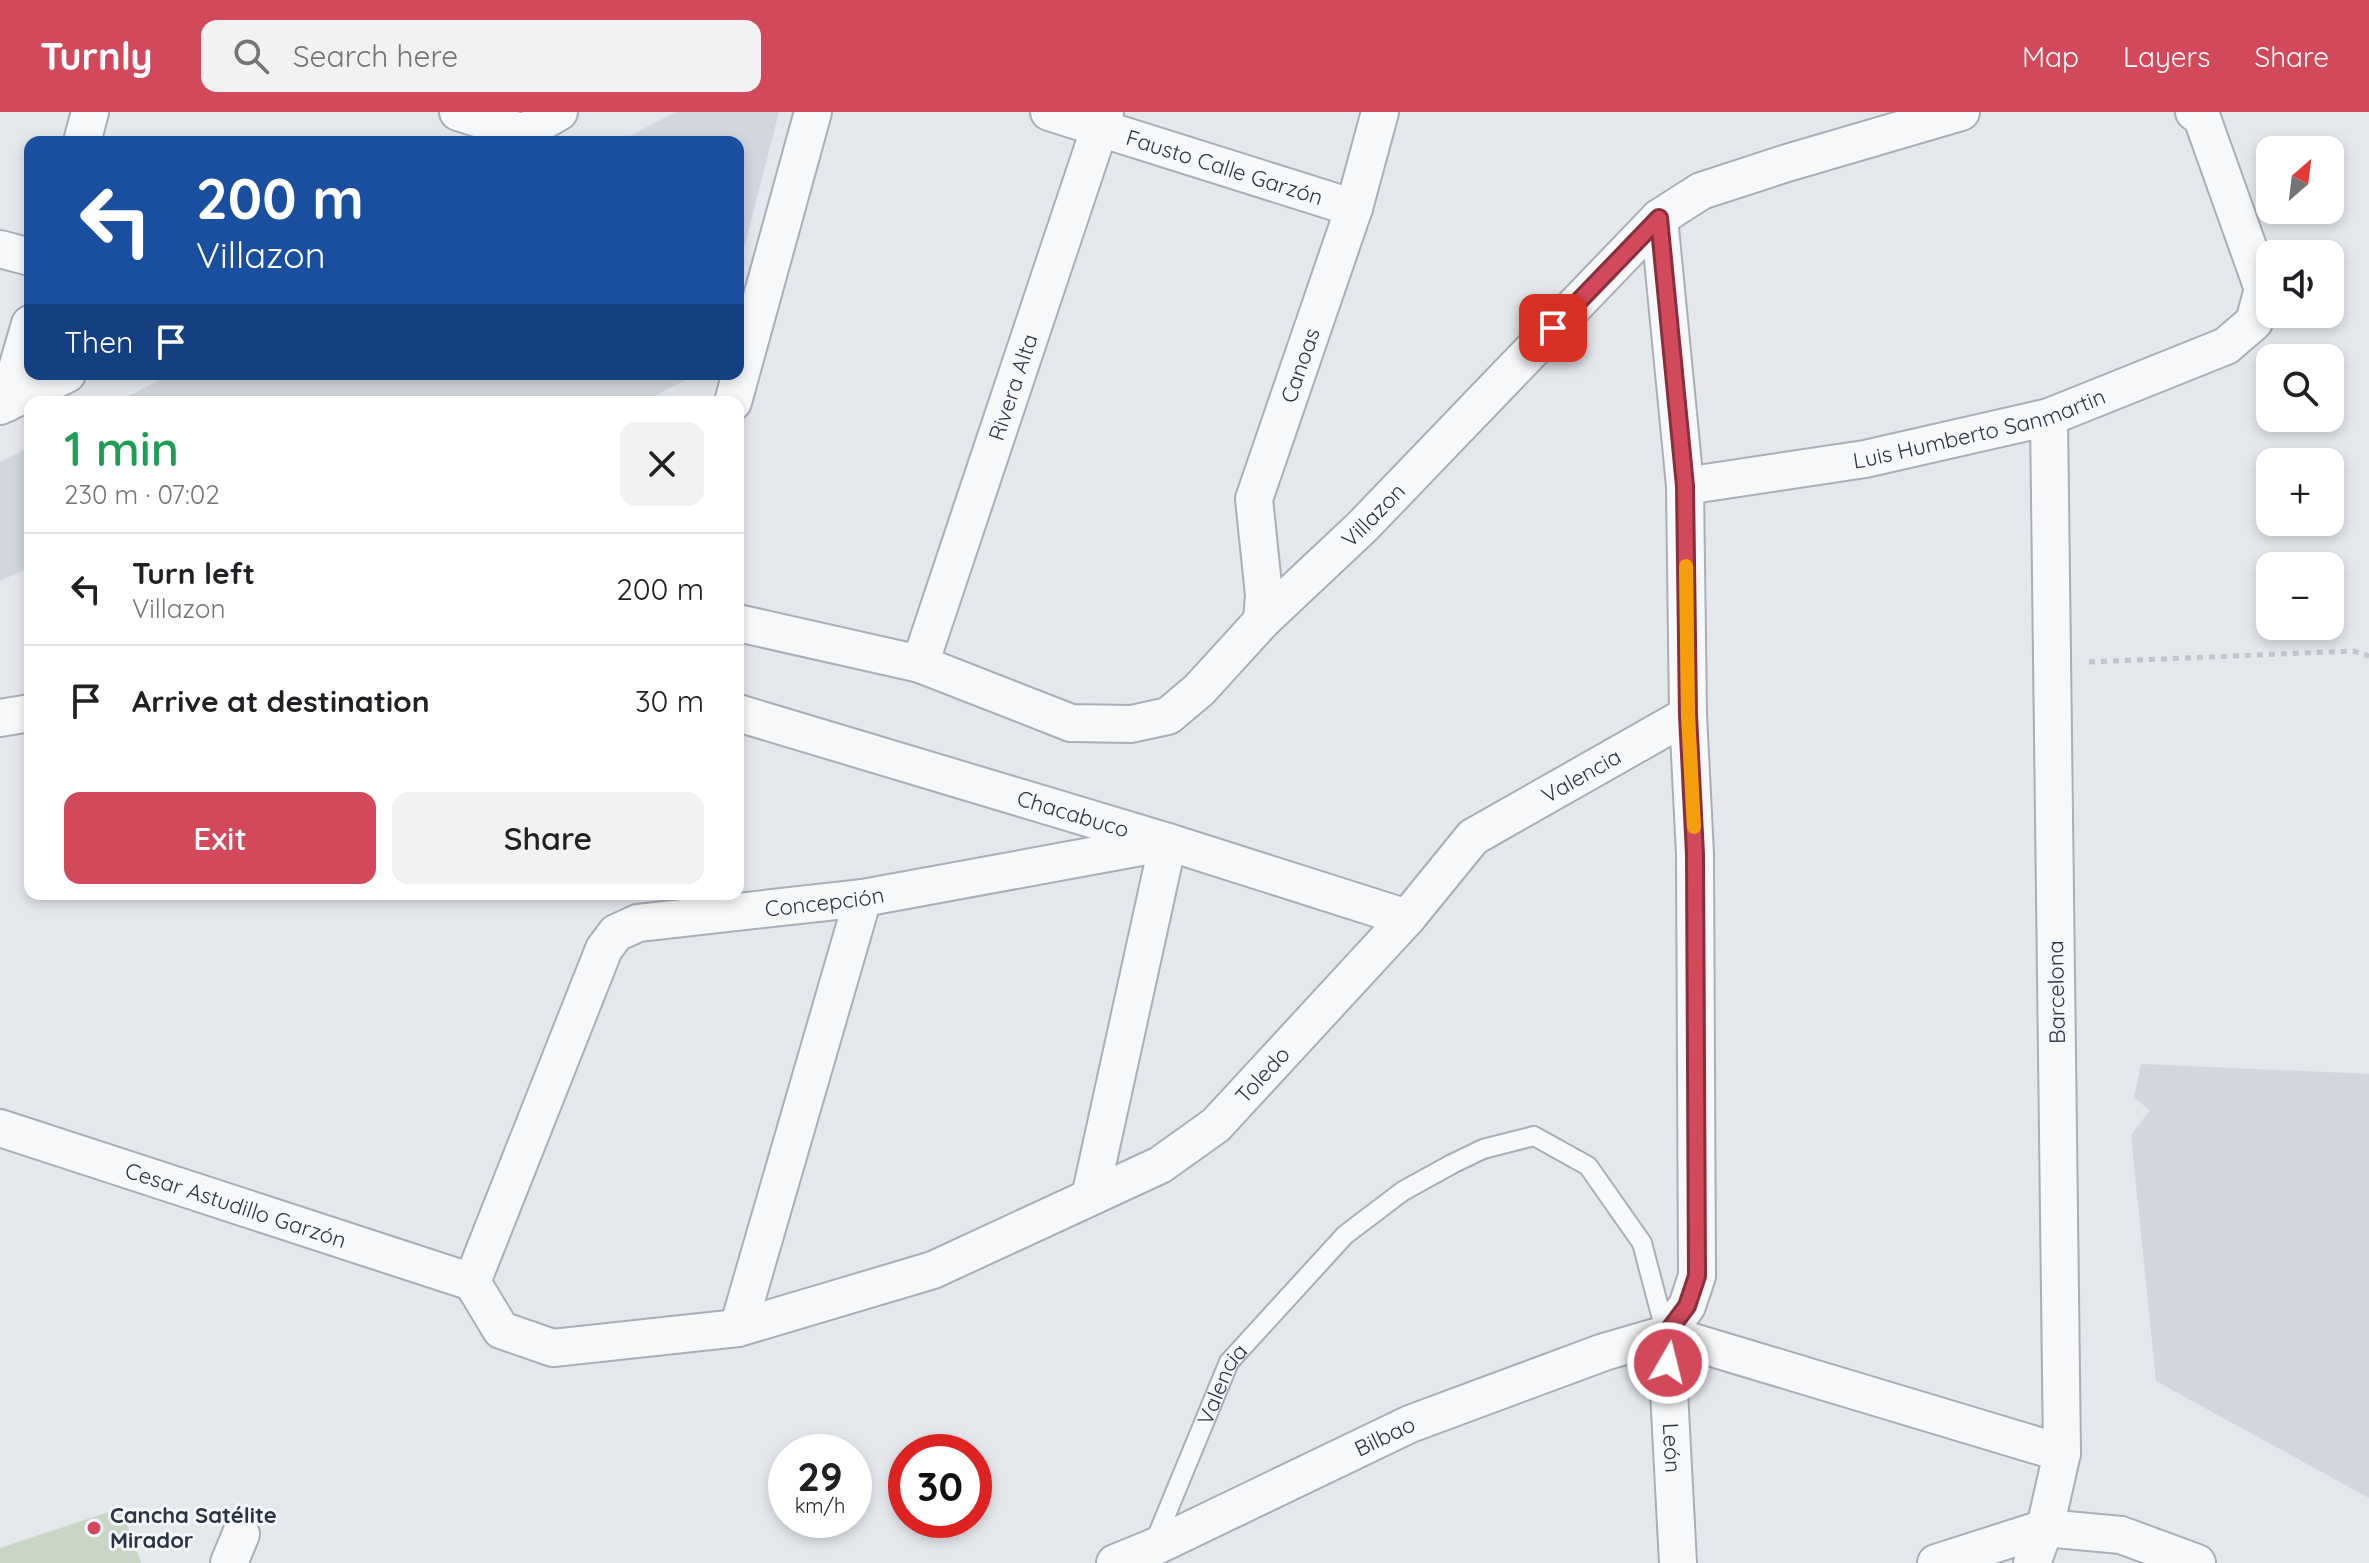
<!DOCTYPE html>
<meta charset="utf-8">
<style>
:root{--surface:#fff;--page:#f2f2f2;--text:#202124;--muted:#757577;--line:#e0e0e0;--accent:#d1495b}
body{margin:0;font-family:Quicksand,sans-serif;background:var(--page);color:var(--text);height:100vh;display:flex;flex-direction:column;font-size:30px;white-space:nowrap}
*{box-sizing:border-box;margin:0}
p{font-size:26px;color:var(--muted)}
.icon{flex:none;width:44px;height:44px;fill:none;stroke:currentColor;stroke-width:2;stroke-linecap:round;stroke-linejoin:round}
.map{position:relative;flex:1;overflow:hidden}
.side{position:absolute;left:24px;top:284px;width:720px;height:504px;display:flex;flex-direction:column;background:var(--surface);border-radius:16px;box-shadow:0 4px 12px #0003}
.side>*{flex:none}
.top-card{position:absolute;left:24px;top:24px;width:720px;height:244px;border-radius:16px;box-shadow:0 4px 12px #0003;background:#1a4fa0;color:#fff;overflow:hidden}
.needle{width:52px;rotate:28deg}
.controls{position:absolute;left:2256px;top:24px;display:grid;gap:16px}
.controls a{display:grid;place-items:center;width:88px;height:88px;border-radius:16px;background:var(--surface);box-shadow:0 4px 12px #0003;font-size:40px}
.speed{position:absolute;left:768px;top:1322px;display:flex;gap:16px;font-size:40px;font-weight:700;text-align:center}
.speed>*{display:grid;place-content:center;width:104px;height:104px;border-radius:50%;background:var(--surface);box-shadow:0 4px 12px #0003;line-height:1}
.speed small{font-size:20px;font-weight:400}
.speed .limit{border:12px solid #d22;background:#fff;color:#111}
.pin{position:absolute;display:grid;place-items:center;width:68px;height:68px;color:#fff;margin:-34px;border-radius:16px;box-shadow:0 4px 12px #0006}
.me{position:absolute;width:88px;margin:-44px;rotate:8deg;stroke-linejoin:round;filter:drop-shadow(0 0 6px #0008)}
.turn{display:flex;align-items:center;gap:28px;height:168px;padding:0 40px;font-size:36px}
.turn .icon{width:104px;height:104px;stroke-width:2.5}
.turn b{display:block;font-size:56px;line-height:68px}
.then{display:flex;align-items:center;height:76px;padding:0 40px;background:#0003;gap:16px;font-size:30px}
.round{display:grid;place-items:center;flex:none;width:84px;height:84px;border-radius:16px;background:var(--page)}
.summary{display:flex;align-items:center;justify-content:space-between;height:136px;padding:0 40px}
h1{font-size:48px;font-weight:600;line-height:60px;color:#1e9e55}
.cta{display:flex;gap:16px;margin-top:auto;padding:16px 40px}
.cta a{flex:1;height:92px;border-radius:16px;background:var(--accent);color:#fff;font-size:32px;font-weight:600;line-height:92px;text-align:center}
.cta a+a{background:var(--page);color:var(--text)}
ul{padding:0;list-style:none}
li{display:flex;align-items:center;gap:24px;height:112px;padding:0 40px;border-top:2px solid var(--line)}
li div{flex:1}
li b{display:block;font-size:30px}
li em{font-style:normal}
header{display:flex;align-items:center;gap:48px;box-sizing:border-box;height:112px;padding:0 40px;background:var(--accent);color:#fff}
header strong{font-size:38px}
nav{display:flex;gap:44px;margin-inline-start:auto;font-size:28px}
.search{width:560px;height:72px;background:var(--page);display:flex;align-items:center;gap:20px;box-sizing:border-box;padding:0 28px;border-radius:16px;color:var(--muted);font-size:30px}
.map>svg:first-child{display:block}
.built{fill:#d2d6de}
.green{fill:#c9d6c5}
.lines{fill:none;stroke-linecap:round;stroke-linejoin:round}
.lane-casing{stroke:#a9aeb7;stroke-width:22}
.street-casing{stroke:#a9aeb7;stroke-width:40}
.path{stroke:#c2c5cb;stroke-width:5;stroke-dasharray:6 6;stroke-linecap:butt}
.lane{stroke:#f7f8fa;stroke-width:18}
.street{stroke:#f7f8fa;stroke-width:36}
.route-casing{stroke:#882f3b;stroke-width:20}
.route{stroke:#d1495b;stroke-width:14}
.slow{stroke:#f59e0b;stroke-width:14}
.poi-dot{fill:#d1495b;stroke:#f4f6f9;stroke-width:3}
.labels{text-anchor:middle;stroke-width:6;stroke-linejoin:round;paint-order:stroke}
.street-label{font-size:22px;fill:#2b3445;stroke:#f4f6f9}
.poi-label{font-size:22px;font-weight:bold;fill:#2b3445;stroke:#f4f6f9;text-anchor:start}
</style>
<header>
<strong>Turnly</strong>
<div class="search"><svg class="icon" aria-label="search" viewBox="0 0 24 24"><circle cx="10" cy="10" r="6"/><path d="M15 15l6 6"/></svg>Search here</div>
<nav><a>Map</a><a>Layers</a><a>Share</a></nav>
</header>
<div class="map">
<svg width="2369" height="1451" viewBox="0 0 2369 1451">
<rect width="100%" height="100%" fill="#e4e7ec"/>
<!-- built -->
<path class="built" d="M676,0H779L738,160V30H618Z
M171,262H697L643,290H117Z
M30,335V455L0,469V350Z
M2141,952L2369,962V1386L2156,1269L2131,1023L2150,998L2134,986Z"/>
<!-- green -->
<path class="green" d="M121,1396L141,1451H0V1436Z"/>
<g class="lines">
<!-- lane casing -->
<g class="lane-casing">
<g id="lane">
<path id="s1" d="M1153,1434L1229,1250L1345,1123L1403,1079L1452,1052L1483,1037L1534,1024L1588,1054L1642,1131L1666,1222"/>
</g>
</g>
<!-- street casing -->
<g class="street-casing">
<g id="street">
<path d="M458,0L524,21"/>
<path id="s2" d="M1049,0L1354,96"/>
<path d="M82,30L90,0"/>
<path d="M507,30L559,0"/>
<path d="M1659,106L1685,374L1688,603L1695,742L1697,1164L1687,1194L1666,1222"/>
<path d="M0,137L30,145"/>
<path d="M733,290L813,0"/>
<path d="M7,291L30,212"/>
<path d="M0,294L67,262"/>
<path id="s3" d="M1685,374L1865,347L2049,305L2226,234L2254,210L2263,177L2202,6L2194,0"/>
<path id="s4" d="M1262,509L1264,483L1254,387L1354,96L1380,0"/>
<path id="s5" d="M738,511L920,552L1071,611L1131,612L1168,604L1199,578L1262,509L1362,415L1659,106L1701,79L1787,51L1961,0"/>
<path id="s6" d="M920,552L1105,0"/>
<path id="s7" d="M738,601L1168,730L1407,806"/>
<path d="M0,606L30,601"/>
<path id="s8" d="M0,1016L472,1170"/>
<path id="s9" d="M472,1170L501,1218L553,1236L738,1216L933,1158L1160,1053L1216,1013L1407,806L1473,725L1688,603"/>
<path id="s10" d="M472,1170L604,837L616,821L638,811L863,786L1168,730L1090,1085"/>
<path d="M738,1216L863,786"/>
<path d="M1666,1222L2062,1341"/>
<path id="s11" d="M1666,1222L1678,1451"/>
<path d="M229,1451L241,1422"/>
<path id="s12" d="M1115,1451L1152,1436L1410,1312L1604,1240L1666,1222"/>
<path d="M1936,1451L2045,1416L2121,1423L2197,1451"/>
<path d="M2032,1451L2045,1416L2062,1341L2049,305"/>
</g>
</g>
<!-- path -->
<path class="path" d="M2089,550L2353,539L2369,544"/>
<!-- lane -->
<use href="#lane" class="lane"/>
<!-- street -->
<use href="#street" class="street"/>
</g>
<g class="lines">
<!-- route casing -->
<g class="route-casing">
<path id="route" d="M1553,216L1659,106L1685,374L1688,603L1695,742L1697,1164L1687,1194L1666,1222L1668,1251"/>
</g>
<!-- route -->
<use href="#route" class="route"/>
<!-- slow -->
<path class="slow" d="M1686,454L1688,603L1694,715"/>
</g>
<!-- markers -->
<circle class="poi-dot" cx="94" cy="1416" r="8"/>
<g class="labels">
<!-- street labels -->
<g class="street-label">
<text dy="8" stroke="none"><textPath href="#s2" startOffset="184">Fausto Calle Garzón</textPath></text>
<text dy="8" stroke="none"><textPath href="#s4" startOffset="264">Canoas</textPath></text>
<text dy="8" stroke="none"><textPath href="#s6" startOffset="292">Rivera Alta</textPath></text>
<text dy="8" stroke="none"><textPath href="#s3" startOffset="300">Luis Humberto Sanmartin</textPath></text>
<text dy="8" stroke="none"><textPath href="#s5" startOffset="734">Villazon</textPath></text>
<text dy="8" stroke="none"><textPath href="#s9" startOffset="1330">Valencia</textPath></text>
<text dy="8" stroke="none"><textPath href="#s7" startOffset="350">Chacabuco</textPath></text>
<text dy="8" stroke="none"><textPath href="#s10" startOffset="590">Concepción</textPath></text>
<text transform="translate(2056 880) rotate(-91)" y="8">Barcelona</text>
<text dy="8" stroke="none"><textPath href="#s9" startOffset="888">Toledo</textPath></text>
<text dy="8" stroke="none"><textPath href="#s8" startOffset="248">Cesar Astudillo Garzón</textPath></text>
<text dy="8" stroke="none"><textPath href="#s1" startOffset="176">Valencia</textPath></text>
<text dy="8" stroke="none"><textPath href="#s12" startOffset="298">Bilbao</textPath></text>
<text dy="8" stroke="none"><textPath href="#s11" startOffset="114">León</textPath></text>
</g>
<!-- poi labels -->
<g class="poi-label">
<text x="110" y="1411">Cancha Satélite<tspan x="110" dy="25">Mirador</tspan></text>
</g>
</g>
</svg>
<div class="controls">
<a><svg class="needle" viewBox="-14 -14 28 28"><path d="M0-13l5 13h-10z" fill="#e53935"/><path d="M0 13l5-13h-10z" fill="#757577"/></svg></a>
<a><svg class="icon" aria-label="sound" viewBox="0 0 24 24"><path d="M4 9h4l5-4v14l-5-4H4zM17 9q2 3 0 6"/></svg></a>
<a><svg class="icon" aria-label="search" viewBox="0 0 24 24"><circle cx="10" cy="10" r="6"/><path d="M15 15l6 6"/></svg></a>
<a>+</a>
<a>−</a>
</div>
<div class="speed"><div>29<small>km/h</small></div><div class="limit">30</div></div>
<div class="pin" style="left:1553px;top:216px;background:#d93025"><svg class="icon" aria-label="arrive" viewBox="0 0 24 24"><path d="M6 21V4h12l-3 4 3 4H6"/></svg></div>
<svg class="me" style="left:1668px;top:1251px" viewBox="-20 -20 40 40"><circle r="17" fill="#d1495b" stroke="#fff" stroke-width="3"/><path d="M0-11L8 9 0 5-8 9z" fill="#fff"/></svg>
<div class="top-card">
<div class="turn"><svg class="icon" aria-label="left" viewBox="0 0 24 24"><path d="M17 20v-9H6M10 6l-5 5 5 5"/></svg><div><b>200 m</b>Villazon</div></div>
<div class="then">Then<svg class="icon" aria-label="arrive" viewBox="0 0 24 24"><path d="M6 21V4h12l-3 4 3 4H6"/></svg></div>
</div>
<section class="side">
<div class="summary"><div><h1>1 min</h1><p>230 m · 07:02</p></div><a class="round"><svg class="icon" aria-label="close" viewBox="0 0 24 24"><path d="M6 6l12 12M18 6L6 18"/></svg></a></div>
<ul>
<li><svg class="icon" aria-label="left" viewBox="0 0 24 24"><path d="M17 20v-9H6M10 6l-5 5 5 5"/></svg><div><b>Turn left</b><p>Villazon</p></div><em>200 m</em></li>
<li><svg class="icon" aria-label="arrive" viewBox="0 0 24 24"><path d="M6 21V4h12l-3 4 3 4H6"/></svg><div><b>Arrive at destination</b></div><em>30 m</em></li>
</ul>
<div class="cta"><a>Exit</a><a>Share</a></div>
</section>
</div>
